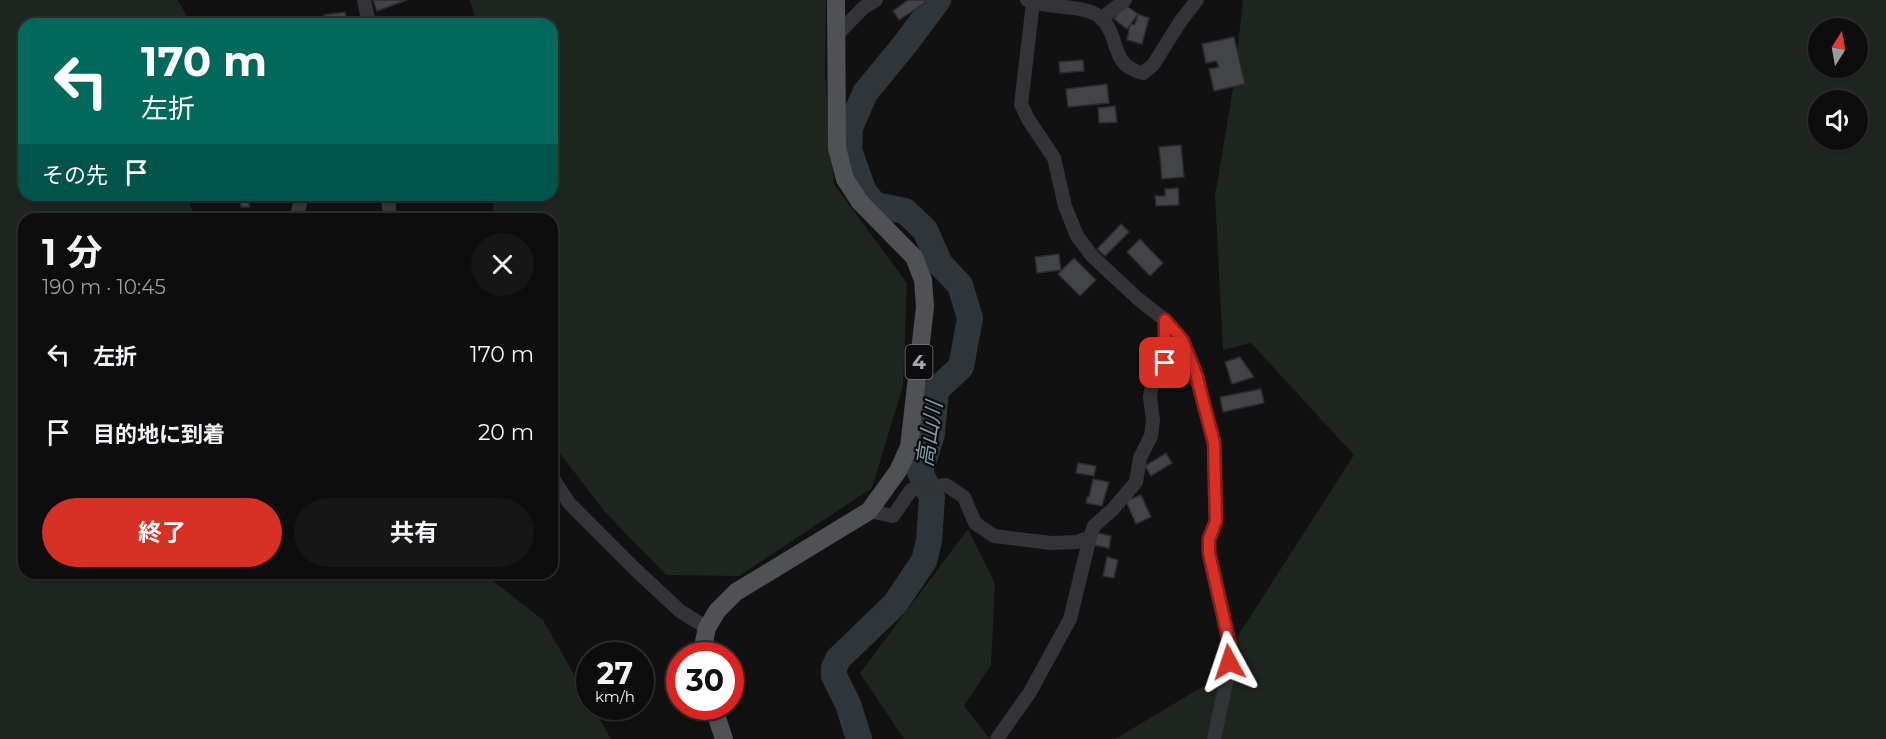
<!DOCTYPE html>
<html lang="ja">
<meta charset="utf-8">
<style>
:root{--surface:#0d0d0e;--page:#161617;--text:#f1f3f6;--muted:#9a9c9e;--line:#2d2d2e;--accent:#d93025}
body{margin:0;font-family:Montserrat,"Noto Sans JP",sans-serif;background:var(--page);color:var(--text);height:100vh;display:flex;flex-direction:column;font-size:22px;white-space:nowrap}
*{box-sizing:border-box;margin:0}
p{font-size:20px;color:var(--muted)}
.icon{flex:none;width:33px;height:33px;fill:none;stroke:currentColor;stroke-width:2;stroke-linecap:round;stroke-linejoin:round}
.map{position:relative;flex:1;overflow:hidden}
.panel{position:absolute;left:18px;top:213px;width:540px;height:366px;display:flex;flex-direction:column;background:var(--surface);border-radius:18px;box-shadow:0 2px 4px #0004,0 0 0 2px var(--line)}
.panel>*{flex:none}
.top-card{position:absolute;left:18px;top:18px;width:540px;height:183px;border-radius:18px;box-shadow:0 2px 4px #0004,0 0 0 2px var(--line);background:#00695c;color:#fff;overflow:hidden}
.needle{width:39px;rotate:11deg}
.controls{position:absolute;left:1808px;top:18px;display:grid;gap:12px}
.controls a{display:grid;place-items:center;width:60px;height:60px;border-radius:50%;background:var(--surface);box-shadow:0 2px 4px #0004,0 0 0 2px var(--line);font-size:30px}
.speed{position:absolute;left:576px;top:642px;display:flex;gap:12px;font-size:30px;font-weight:700;text-align:center}
.speed>*{display:grid;place-content:center;width:78px;height:78px;border-radius:50%;background:var(--surface);box-shadow:0 2px 4px #0004,0 0 0 2px var(--line);line-height:1}
.speed small{font-size:15px;font-weight:400}
.speed .limit{border:9px solid #d22;background:#fff;color:#111}
.pin{position:absolute;display:grid;place-items:center;width:51px;height:51px;color:#fff;margin:-26px;border-radius:12px;box-shadow:0 3px 9px #0006}
.me{position:absolute;width:66px;margin:-33px;rotate:355deg;stroke-linejoin:round;filter:drop-shadow(0 0 4px #0008)}
.turn{display:flex;align-items:center;gap:21px;height:126px;padding:0 24px;font-size:27px}
.turn .icon{width:78px;height:78px;stroke-width:2.5}
.turn b{display:block;font-size:42px;line-height:51px}
.then{display:flex;align-items:center;height:57px;padding:0 24px;background:#0003;gap:12px;font-size:22px}
.round{display:grid;place-items:center;flex:none;width:63px;height:63px;border-radius:32px;background:var(--page)}
.head{display:flex;align-items:center;justify-content:space-between;height:102px;padding:0 24px}
h1{font-size:36px;font-weight:700;line-height:45px}
.cta{display:flex;gap:12px;margin-top:auto;padding:12px 24px}
.cta a{flex:1;height:69px;border-radius:36px;background:var(--accent);color:#fff;font-size:24px;font-weight:700;line-height:69px;text-align:center}
.cta a+a{background:var(--page);color:var(--text)}
ul{padding:0;list-style:none}
li{display:flex;align-items:center;gap:18px;height:78px;padding:0 24px}
li div{flex:1}
li b{display:block;font-size:22px}
li em{font-style:normal}
.map>svg:first-child{display:block}
.green{fill:#1e241e;fill-rule:evenodd}
.lines{fill:none;stroke-linecap:round;stroke-linejoin:round}
.river{stroke:#2e363b;stroke-width:26}
.building{fill:#434447;stroke:#2b2c2e;stroke-width:1.5}
.minor{stroke:#333437;stroke-width:14}
.major{stroke:#4f5155;stroke-width:18}
.route-casing{stroke:#8d1f18;stroke-width:15}
.route{stroke:#d93025;stroke-width:10}
.labels{text-anchor:middle;stroke-width:4.5;stroke-linejoin:round;paint-order:stroke}
.shield{fill:#0c0c0d;stroke:#767b80;stroke-width:1.5}
.shield-label{font-size:20px;font-weight:bold;fill:#a4aab1}
.water-label{font-size:22px;font-style:italic;fill:#7f9aa8;stroke:#0c0c0d}
</style>
<div class="map">
<svg width="1886" height="739" viewBox="0 0 1886 739">
<rect width="100%" height="100%" fill="#111112"/>
<!-- green -->
<path class="green" d="M0,0H178L191,24H24V195H188L194,219H24V573H483L543,620L589,701L590,706L593,707L611,739H0Z
M469,0H826L825,73L834,184L907,283L903,386L872,488L739,576L666,575L605,512L552,443V219H494L493,195H552V24H478Z
M1243,0H1886V739H1115L1207,684L1354,455L1251,343L1223,350L1215,196L1233,88ZM1818,28H1857V68H1818ZM1818,100H1857V140H1818Z
M968,529L995,584L991,665L964,706L990,739H904L860,673Z"/>
<g class="lines">
<!-- river -->
<path class="river" d="M859,739L848,704L834,676V668L838,659L895,604L924,561L929,541L932,497L920,472L932,434L936,390L961,367L970,318L960,285L940,264L925,230L905,211L875,205L864,192L849,150L850,128L865,93L906,43L938,0"/>
</g>
<!-- building -->
<path class="building" d="M373,0H407L377,11Z
M908,0H924L926,2L899,20L893,11Z
M1125,5L1138,14L1127,29L1114,19Z
M345,12L347,24H326L324,15Z
M1138,14L1149,18L1142,44L1127,40L1130,25L1135,24Z
M1234,37L1245,84L1214,91L1209,69L1219,67L1216,61L1206,63L1202,44Z
M1083,60L1084,71L1060,73L1059,62Z
M1107,84L1109,103L1068,107L1066,89Z
M1115,106L1117,122L1099,123L1098,108Z
M1181,145L1184,177L1162,179L1159,147Z
M1178,188L1179,205L1156,206L1155,196H1165V189Z
M240,195H249V207H241Z
M1121,224L1129,232L1105,256L1097,249Z
M1140,239L1163,263L1150,276L1127,252Z
M1059,254L1061,270L1037,273L1035,257Z
M1074,258L1096,280L1080,296L1058,274Z
M1240,357L1254,377L1232,384L1225,362Z
M1261,389L1264,403L1223,412L1220,397Z
M1166,453L1172,463L1151,476L1145,466Z
M1078,463L1096,466L1094,476L1076,473Z
M1093,479L1109,482L1102,506L1086,503L1087,497H1089Z
M1141,495L1151,517L1136,524L1126,501Z
M1097,533L1111,536L1109,548L1094,545Z
M1107,557L1118,560L1114,578L1103,576Z"/>
<g class="lines">
<!-- minor -->
<path class="minor" d="M364,0L369,24
M1027,0C1046,9 1085,4 1100,17C1122,37 1108,65 1143,73L1153,65L1180,22L1197,0
M1033,3L1021,104L1028,119L1054,158L1065,206L1077,236L1092,256L1137,298L1165,320L1183,341L1196,374L1214,443L1216,521L1209,539V553L1230,646L1227,678L1214,739
M1101,19L1125,0
M837,35L863,8L876,0
M388,195L390,219
M296,219L302,195
M552,477L569,503L637,571L680,611L707,628
M869,511L893,516L911,490L946,485L964,497L975,523L994,536L1051,543L1077,542L1090,537L1094,526L1113,509L1136,482L1140,458L1151,436L1153,420L1150,397L1152,384L1165,363V320
M997,739L1030,692L1070,619L1090,537"/>
<!-- major -->
<path class="major" d="M701,656L707,628L717,611L736,592L869,511L898,471L909,447L925,307L923,280L914,257L860,202L845,179L837,148L836,0
M713,706L724,739"/>
</g>
<g class="lines">
<!-- route casing -->
<g class="route-casing">
<path id="route" d="M1165,363V320L1183,341L1196,374L1214,443L1216,521L1209,539V553L1230,646L1229,662"/>
</g>
<!-- route -->
<use href="#route" class="route"/>
</g>
<g class="labels">
<!-- shield labels -->
<rect class="shield" x="905.5" y="345" width="27" height="34" rx="4.5"/>
<g class="shield-label">
<text x="919" y="369">4</text>
</g>
<!-- water labels -->
<g class="water-label">
<text transform="translate(929 434) rotate(-81)" y="8">高山川</text>
</g>
</g>
</svg>
<div class="controls">
<a><svg class="needle" viewBox="-14 -14 28 28"><path d="M0-13l5 13h-10z" fill="#e53935"/><path d="M0 13l5-13h-10z" fill="#9a9c9e"/></svg></a>
<a><svg class="icon" aria-label="sound" viewBox="0 0 24 24"><path d="M4 9h4l5-4v14l-5-4H4zM17 9q2 3 0 6"/></svg></a>
</div>
<div class="speed"><div>27<small>km/h</small></div><div class="limit">30</div></div>
<div class="pin" style="left:1165px;top:363px;background:#d93025"><svg class="icon" aria-label="arrive" viewBox="0 0 24 24"><path d="M6 21V4h12l-3 4 3 4H6"/></svg></div>
<svg class="me" style="left:1229px;top:662px" viewBox="-20 -20 40 40"><path d="M0-17L14 15 0 8-14 15z" fill="#d93025" stroke="#fff" stroke-width="4"/></svg>
<div class="top-card">
<div class="turn"><svg class="icon" aria-label="left" viewBox="0 0 24 24"><path d="M17 20v-9H6M10 6l-5 5 5 5"/></svg><div><b>170 m</b>左折</div></div>
<div class="then">その先<svg class="icon" aria-label="arrive" viewBox="0 0 24 24"><path d="M6 21V4h12l-3 4 3 4H6"/></svg></div>
</div>
<section class="panel">
<div class="head"><div><h1>1 分</h1><p>190 m · 10:45</p></div><a class="round"><svg class="icon" aria-label="close" viewBox="0 0 24 24"><path d="M6 6l12 12M18 6L6 18"/></svg></a></div>
<ul>
<li><svg class="icon" aria-label="left" viewBox="0 0 24 24"><path d="M17 20v-9H6M10 6l-5 5 5 5"/></svg><div><b>左折</b></div><em>170 m</em></li>
<li><svg class="icon" aria-label="arrive" viewBox="0 0 24 24"><path d="M6 21V4h12l-3 4 3 4H6"/></svg><div><b>目的地に到着</b></div><em>20 m</em></li>
</ul>
<div class="cta"><a>終了</a><a>共有</a></div>
</section>
</div>
